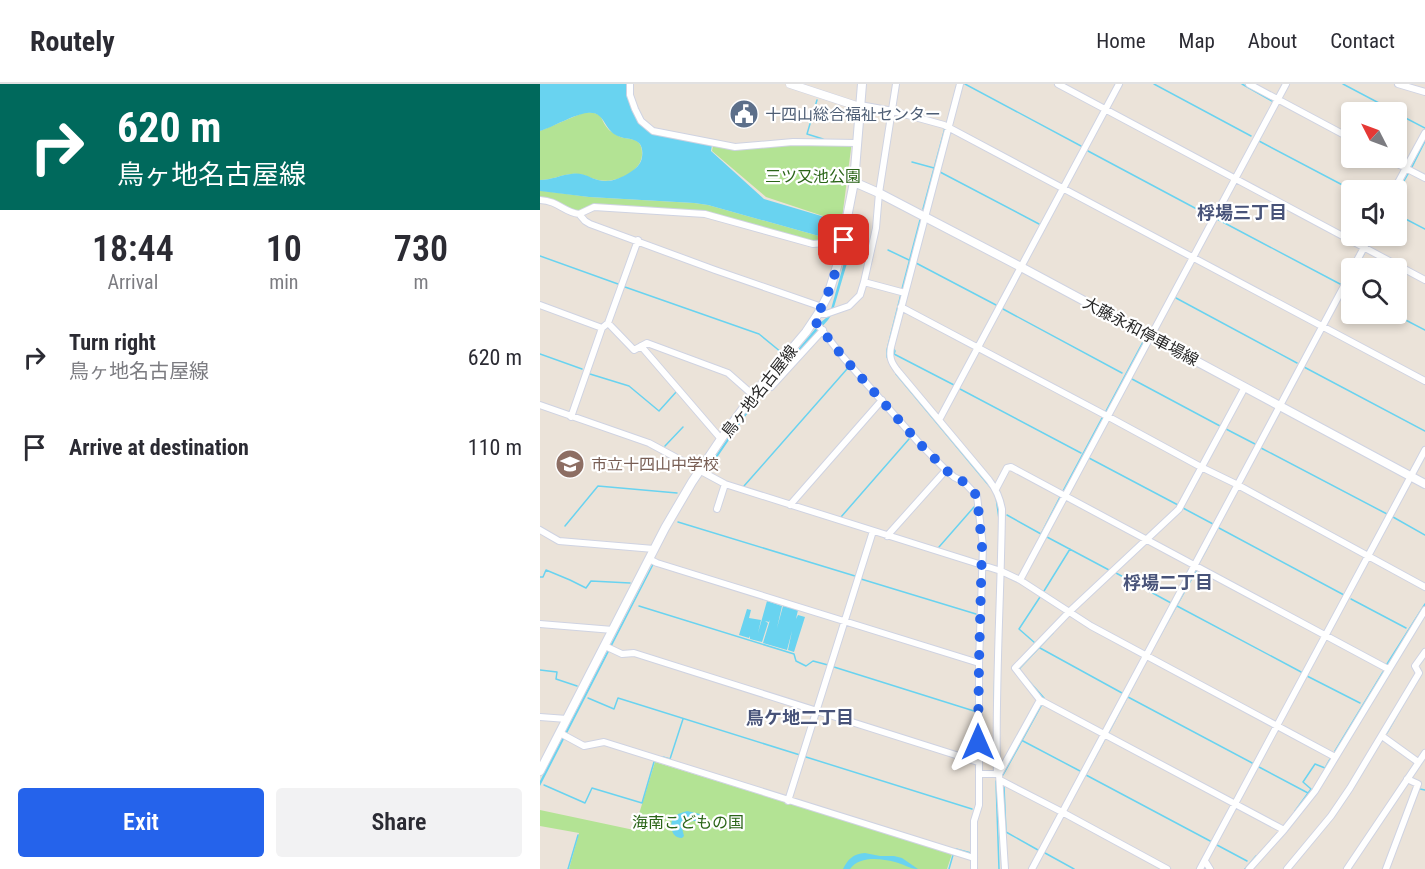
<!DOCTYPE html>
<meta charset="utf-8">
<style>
:root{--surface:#fff;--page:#f2f2f3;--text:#2b2b33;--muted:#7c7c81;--line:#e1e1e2;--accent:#2563eb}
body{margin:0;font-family:"Roboto Condensed","Noto Sans JP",sans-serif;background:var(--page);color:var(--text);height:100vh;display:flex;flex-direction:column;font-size:22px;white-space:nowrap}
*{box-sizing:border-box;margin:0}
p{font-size:20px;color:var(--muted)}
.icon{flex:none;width:33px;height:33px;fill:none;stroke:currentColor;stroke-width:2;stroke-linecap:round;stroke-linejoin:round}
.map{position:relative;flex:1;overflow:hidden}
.sheet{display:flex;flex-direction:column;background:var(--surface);width:540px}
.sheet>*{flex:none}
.guide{background:#00695c;color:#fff;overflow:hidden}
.needle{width:39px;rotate:312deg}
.tools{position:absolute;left:801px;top:18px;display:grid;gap:12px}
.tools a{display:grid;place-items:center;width:66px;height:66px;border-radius:6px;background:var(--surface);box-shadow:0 3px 9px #0003;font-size:30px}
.pin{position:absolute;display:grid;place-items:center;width:51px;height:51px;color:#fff;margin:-26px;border-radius:12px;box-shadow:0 3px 9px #0006}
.me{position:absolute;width:66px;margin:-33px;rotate:0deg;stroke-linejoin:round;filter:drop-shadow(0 0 4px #0008)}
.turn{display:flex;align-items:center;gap:21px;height:126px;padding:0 18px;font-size:27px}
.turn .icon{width:78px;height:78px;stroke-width:2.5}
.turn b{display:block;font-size:42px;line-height:51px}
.eta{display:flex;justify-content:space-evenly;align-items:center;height:102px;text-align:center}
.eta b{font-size:36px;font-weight:600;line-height:42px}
.cta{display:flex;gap:12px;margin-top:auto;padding:12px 18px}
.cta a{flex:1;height:69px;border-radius:6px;background:var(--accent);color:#fff;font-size:24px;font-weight:600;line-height:69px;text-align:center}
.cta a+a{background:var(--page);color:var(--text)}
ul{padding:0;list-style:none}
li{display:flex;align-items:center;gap:18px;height:90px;padding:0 18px}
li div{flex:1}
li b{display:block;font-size:22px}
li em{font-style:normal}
header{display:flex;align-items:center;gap:36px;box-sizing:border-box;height:84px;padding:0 30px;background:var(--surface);border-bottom:2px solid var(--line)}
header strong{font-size:28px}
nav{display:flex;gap:33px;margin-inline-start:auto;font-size:21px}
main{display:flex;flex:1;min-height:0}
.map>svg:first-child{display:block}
.green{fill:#b3e394}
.water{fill:#69d3f0}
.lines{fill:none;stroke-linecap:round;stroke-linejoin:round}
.stream{stroke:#69d3f0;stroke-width:1.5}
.minor-casing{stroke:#cfd3e2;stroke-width:8}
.tertiary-casing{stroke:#cfd3e2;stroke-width:9}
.secondary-casing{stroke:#cfd3e2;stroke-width:10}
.minor{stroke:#fff;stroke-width:6}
.tertiary{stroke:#fff;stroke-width:8}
.secondary{stroke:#fff;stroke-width:8}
.route{stroke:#2563eb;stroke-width:10;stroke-dasharray:0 18}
.labels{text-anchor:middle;stroke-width:4.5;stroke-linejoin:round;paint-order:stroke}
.service-label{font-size:16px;fill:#4e5e75;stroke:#fff;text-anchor:start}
.park-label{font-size:16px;fill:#2b6518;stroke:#fff}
.street-label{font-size:16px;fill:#282828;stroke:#fff}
.education-label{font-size:16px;fill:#785e54;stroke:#fff;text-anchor:start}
.neighbourhood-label{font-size:18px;font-weight:bold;fill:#485379;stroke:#fff}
</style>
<header>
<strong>Routely</strong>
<nav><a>Home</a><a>Map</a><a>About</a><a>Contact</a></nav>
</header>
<main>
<section class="sheet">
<div class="guide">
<div class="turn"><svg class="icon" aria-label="right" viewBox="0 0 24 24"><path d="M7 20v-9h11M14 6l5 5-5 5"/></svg><div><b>620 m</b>鳥ヶ地名古屋線</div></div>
</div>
<div class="eta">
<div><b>18:44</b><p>Arrival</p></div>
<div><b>10</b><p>min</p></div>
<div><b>730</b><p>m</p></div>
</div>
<ul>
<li><svg class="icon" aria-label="right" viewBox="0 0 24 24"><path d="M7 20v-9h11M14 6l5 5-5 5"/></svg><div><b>Turn right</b><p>鳥ヶ地名古屋線</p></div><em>620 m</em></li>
<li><svg class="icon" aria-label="arrive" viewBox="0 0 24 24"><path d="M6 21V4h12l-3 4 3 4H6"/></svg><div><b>Arrive at destination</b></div><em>110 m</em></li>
</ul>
<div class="cta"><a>Exit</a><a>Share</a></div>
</section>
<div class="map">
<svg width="885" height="785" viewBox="0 0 885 785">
<rect width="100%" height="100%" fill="#ebe3d9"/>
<!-- green -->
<path class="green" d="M45,28C66,29 58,34 69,46C71,48 74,49 77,51C83,56 92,53 98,58C102,62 102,66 102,71C101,89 74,100 58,96C48,94 44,89 32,90C21,91 11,96 0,96V47Z
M174,56L196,61L312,57L300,150L279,159L172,130L58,121L37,128L0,115V107H4L49,113L154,119L168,121L279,152L292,148V146L289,134L226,113L172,67Z
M115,678L412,770L407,785H29L39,749L0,742V726L94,746Z"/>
<!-- water -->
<path class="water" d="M0,0H87L88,12L100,40L109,48L172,61L171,67L224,115L288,134L292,148L286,152H279L168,121L154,119L49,113L0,107V96C11,96 21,91 31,90C44,88 47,93 58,96C69,99 79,95 89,89C94,86 99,82 101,77C103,71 103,63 99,59C93,53 82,56 74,50C63,42 64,27 47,29C35,30 13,43 0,47Z
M305,175L308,176L292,230L288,236L228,304L204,334L170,384L168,383L205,329L280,239L286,234L291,225Z
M113,479L114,480L0,702V697L5,687Z
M227,517L242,522L237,544L243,522L258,526L256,535L258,531L265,533L254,568L248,566L252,547L247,566L223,559L230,536L229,538L225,537L228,539L222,558L210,555V552L209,554L199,551L207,525L211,526L209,534L221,536L218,549Z
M147,727L160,730L162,733L160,737H153L144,740L142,744L144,752L142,754C132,754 130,744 132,736L138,730Z
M325,769L340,772H354L362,774L378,785C369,785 364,780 355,778C340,774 319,772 310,785H303C308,775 313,770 325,769Z"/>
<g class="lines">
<!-- stream -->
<path class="stream" d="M425,0L541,62
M614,0L711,52
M702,0L732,17
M803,0L856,28
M277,16L267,50L283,55
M856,29L885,44
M407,39L417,1
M719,57L812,106
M548,67L668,131
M372,78L394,84
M872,83L885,57
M400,88L499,140
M856,111L868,90
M383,125L405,44
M856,130L885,145
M677,135L800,200
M829,162L835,152
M348,166L369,176
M0,172L78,200
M376,179L456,221
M816,184L825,168
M85,203L219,250L241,268
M807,204L812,207
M362,205L380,136
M636,214L757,279
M463,225L582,289
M854,230L885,246
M354,265L355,267L354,270L414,301
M0,270L42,285
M352,283L347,273V266L361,210
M764,283L885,347
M50,290L89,302L119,327L137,307
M356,290L451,404
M592,295L680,342
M420,305L541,369
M566,327L604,256
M686,345L715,360
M125,362L143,343
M721,364L847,430
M549,374L638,421
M204,402L307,285
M523,407L562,334
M456,413L459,435
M643,424L673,440
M467,431L501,450L520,413
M301,433L369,355
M853,433L885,451
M138,438L315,492
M25,442L58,402L137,409
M679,444L804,511
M507,453L569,486
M399,463L434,423
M659,479L669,461
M576,489L631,519
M0,493H3L6,486L30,496L46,504L51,497L90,499
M321,495L436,530
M504,507L530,465
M811,515L866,544
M99,522L254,570L256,577L266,582L273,577L288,581
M637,522L763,589
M495,559L479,545L500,513
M616,559L656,487
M500,564L582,609
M847,580L885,520
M436,581V673
M294,583L434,627
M479,585L513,549
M0,586L17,588L16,595L37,602
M767,592L820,619
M488,596L504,614
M588,613L714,680
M48,614L74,625L78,614L260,671
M454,624L455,584
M569,648L601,587
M847,649L863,621
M483,657L540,687
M795,667L843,588
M123,673L130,675L143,635
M266,673L432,725
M719,683L768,709
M463,691L501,622
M546,691L672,758
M545,692L565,655
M456,697L459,785
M4,701L45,719L52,704L102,719L114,678
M464,703L466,748L498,766
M880,705L885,706
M755,727L771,705L763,698L775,680L785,684L790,675
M677,761L707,777
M416,765L431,769V768
M505,769L534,785
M28,785L38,751
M409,785L413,771
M705,785L716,772"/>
<!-- minor casing -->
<g class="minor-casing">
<path id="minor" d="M90,0V11L95,25L101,37L113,47L195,63L253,58L317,59
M420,0L351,263C349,273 351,278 357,286L449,396C456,405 460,414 462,425C461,513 455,601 457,690
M518,0L885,196
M709,0L812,55
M858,0L885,8
M320,21L353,27L404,41L885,297
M846,74L885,94
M854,106L885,49
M0,116C19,117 23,128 39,130L45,137L50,140L175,186L282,223
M39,130L54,123L165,130L273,160L284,159L304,149
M813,184L830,152
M324,198L365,209
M0,221L62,244
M361,223L567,332L661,383L696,400L885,503
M278,230H286L309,222L320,211L324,198L336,144L339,109L356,0
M274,236L303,273L380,360L406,386L414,393L424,398L437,412L443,462L439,579V721L434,737V785
M68,239L94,266L107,259L188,289L213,311
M101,262L181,355
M225,298L231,303L283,246
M705,303L639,425L529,528L475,584L500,616L744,746
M0,321L109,359L185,400L461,487L480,496L551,542L795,673
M31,333L62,244L68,239L98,156
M399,336L579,0
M456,405L467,384L471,383L848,585
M250,421L342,316
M177,425L185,400
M0,446L19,457L114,465
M347,452L406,386
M109,475L117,479L439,579
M480,496L746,0
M0,540L73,546
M65,562L82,570L94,569L438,678
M0,633L27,635
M20,649L44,662L64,658L434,774
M842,652L878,678
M439,690H459
M460,696L522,728L627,785
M248,717L333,447
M665,777L670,785
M465,785L459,690L500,616
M492,785L812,187
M660,785L885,366
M709,785L744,746L775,707L885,526
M747,785L791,732L810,704L879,589L875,582L885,568
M807,785L885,669
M846,785L878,700L867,695"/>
</g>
<!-- tertiary casing -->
<g class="tertiary-casing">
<path id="tertiary" d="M250,0L320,23"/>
</g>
<!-- secondary casing -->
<g class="secondary-casing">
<path id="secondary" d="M314,98L339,109L481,183L885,400
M0,687L125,444L152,398L181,355L213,311L266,248L278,230L288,211L298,179L314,98L322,0"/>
</g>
<!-- minor -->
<use href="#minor" class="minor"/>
<!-- tertiary -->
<use href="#tertiary" class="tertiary"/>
<!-- secondary -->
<use href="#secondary" class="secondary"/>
</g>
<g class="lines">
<!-- route -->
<path class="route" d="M304,156C297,184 290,211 274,236L303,273L380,360L406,386L414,393L424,398L437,412L442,462L439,579L438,658"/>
</g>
<!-- icons -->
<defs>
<g id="civic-disc" transform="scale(1.5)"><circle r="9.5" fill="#5c6f8a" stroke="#fff"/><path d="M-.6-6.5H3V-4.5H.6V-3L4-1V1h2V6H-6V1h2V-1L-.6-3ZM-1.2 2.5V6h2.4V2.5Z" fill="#fff"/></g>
<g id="school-disc" transform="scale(1.5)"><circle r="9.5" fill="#8d6e63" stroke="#fff"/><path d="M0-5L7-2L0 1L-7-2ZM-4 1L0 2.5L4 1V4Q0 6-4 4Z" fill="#fff"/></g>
</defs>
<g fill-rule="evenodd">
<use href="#civic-disc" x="204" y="30"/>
<use href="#school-disc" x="30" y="380"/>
</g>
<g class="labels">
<!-- service labels -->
<g class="service-label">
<text x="225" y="36">十四山総合福祉センター</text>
</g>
<!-- park labels -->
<g class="park-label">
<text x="273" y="98">三ツ又池公園</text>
<text x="148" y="744">海南こどもの国</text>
</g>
<!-- street labels -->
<g class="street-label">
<text transform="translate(601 247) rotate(28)" y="6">大藤永和停車場線</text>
<text transform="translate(219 307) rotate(-52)" y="6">鳥ヶ地名古屋線</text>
</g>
<!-- education labels -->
<g class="education-label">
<text x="51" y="386">市立十四山中学校</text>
</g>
<!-- neighbourhood labels -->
<g class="neighbourhood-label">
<text x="702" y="135">桴場三丁目</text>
<text x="628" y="505">桴場二丁目</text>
<text x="260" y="640">鳥ケ地二丁目</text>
</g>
</g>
</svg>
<div class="tools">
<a><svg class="needle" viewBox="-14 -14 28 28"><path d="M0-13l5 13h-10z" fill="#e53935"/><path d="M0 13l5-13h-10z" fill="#7c7c81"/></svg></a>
<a><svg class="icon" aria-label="sound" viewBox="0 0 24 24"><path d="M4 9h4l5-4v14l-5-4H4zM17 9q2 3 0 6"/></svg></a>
<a><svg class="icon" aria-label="search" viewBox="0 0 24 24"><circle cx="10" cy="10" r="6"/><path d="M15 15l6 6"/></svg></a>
</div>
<div class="pin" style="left:304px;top:156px;background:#d93025"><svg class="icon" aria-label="arrive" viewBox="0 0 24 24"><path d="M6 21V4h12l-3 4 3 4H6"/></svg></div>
<svg class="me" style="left:438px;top:658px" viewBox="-20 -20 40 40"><path d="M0-17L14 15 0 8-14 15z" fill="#2563eb" stroke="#fff" stroke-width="4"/></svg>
</div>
</main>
